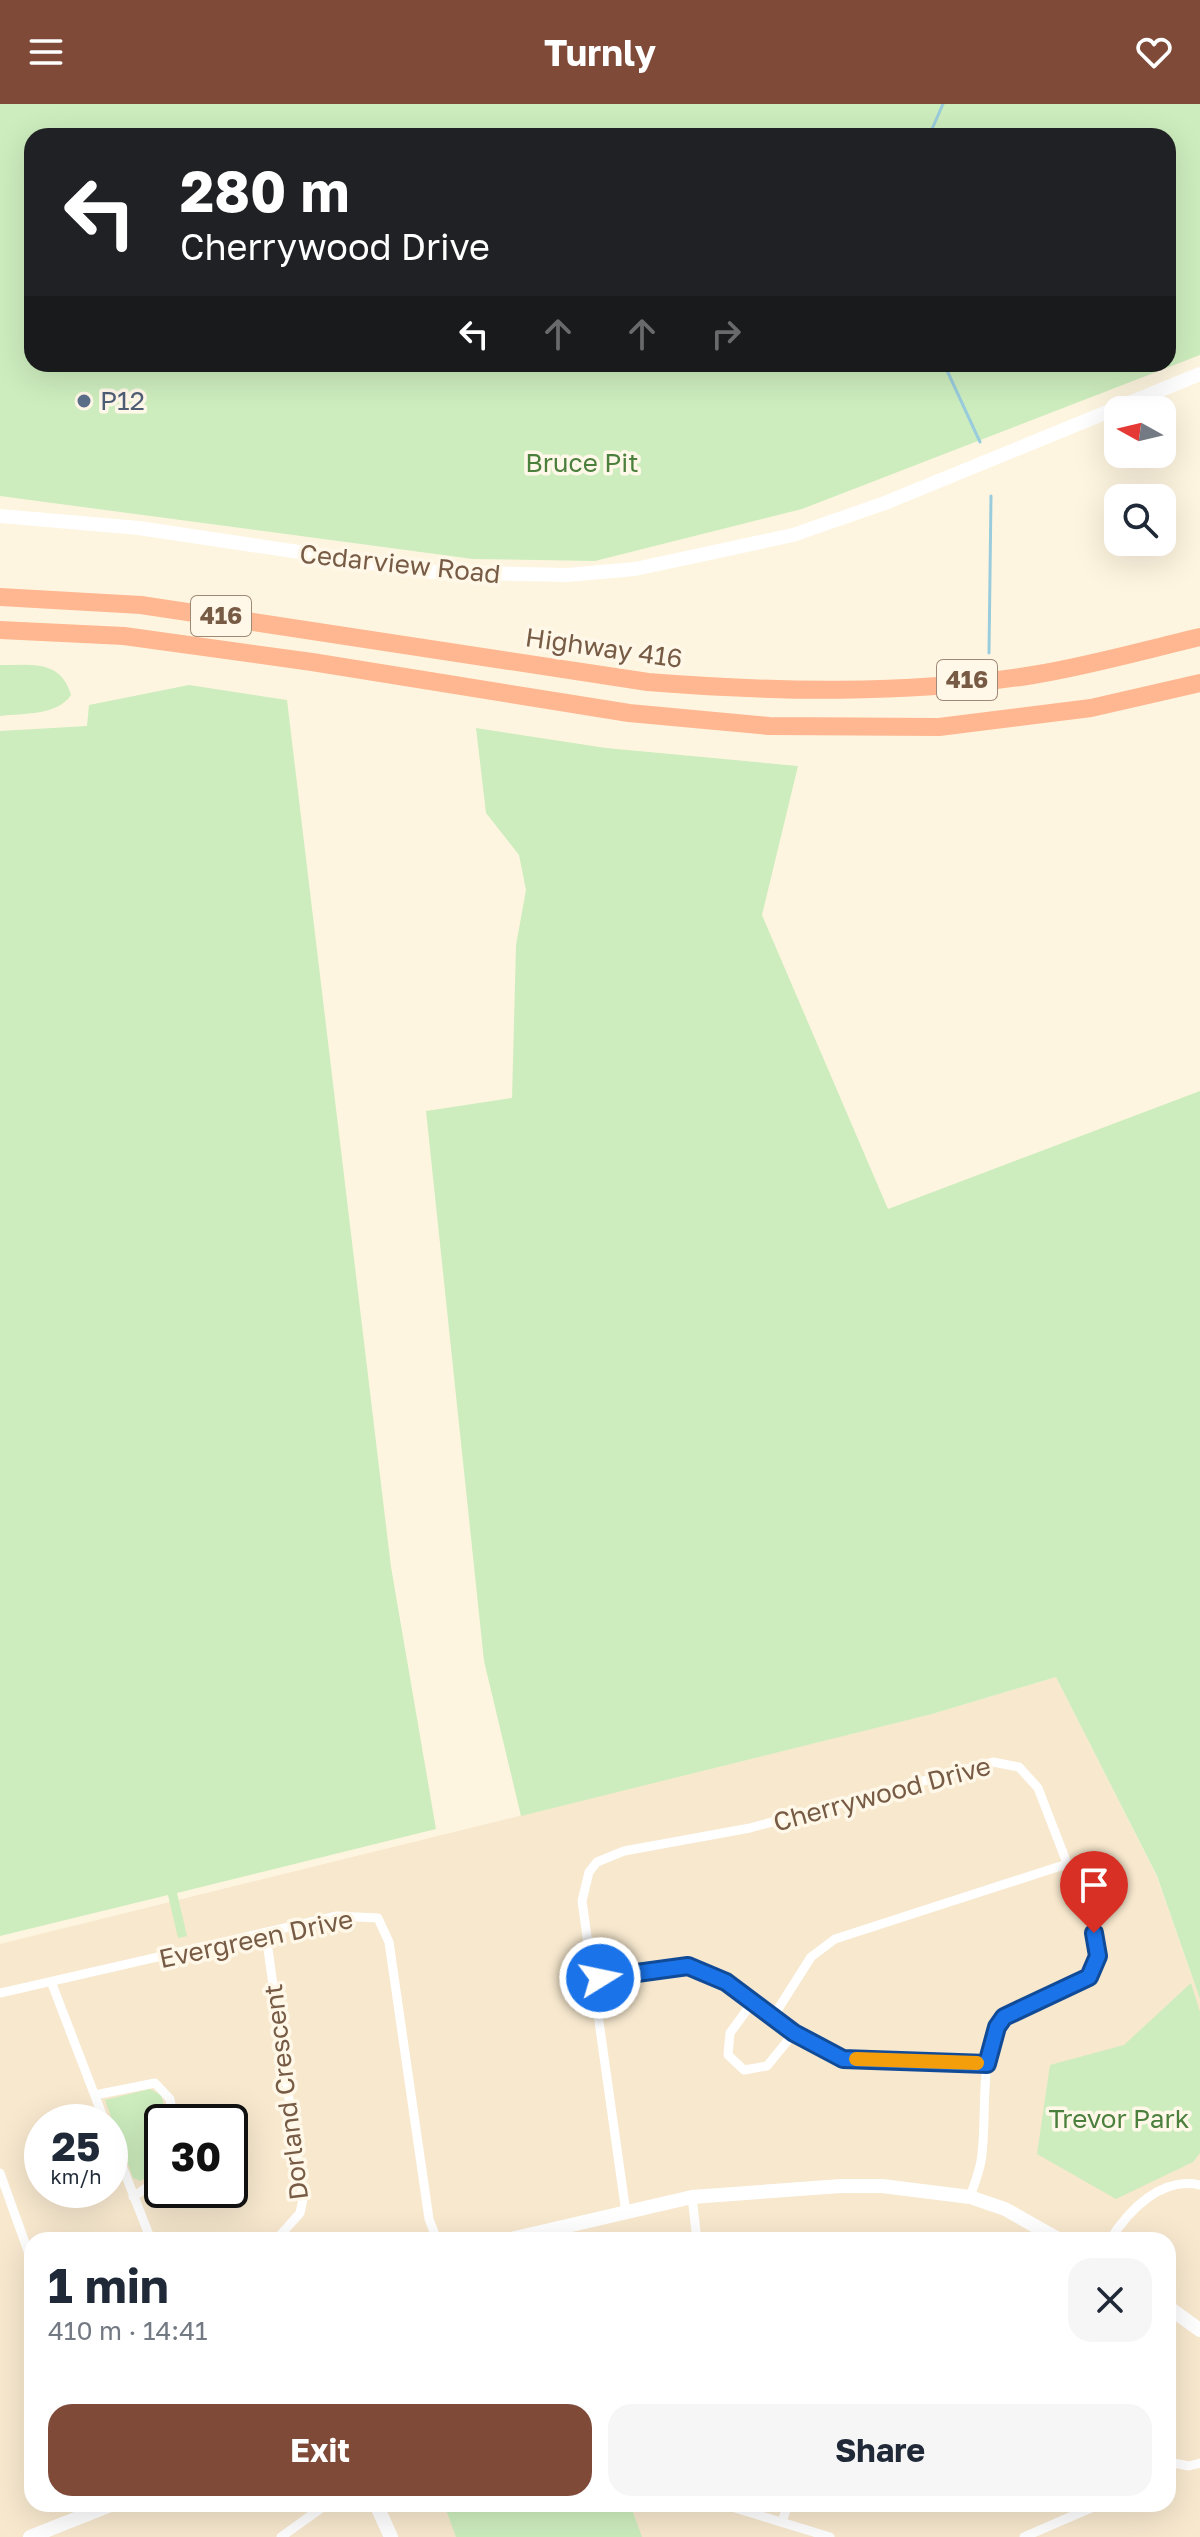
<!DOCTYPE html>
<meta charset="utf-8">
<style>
:root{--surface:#fff;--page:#f6f6f7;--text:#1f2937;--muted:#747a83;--accent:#7f4a38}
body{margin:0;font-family:"Golos Text",sans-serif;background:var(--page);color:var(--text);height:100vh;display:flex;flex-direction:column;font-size:30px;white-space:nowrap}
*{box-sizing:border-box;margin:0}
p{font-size:26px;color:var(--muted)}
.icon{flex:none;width:44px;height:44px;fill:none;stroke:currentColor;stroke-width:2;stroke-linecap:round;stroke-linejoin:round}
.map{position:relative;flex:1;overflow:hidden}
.details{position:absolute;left:24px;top:2128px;width:1152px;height:280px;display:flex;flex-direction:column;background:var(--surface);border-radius:24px;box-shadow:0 8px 32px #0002}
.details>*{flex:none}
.banner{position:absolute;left:24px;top:24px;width:1152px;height:244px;border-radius:24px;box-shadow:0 8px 32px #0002;background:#202124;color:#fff;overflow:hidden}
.needle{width:52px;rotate:278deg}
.tools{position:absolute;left:1104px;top:292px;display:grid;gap:16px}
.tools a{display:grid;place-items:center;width:72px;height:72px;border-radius:16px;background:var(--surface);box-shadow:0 8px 32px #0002;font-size:40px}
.speed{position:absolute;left:24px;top:2000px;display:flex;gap:16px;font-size:40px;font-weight:700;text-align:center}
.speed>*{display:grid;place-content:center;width:104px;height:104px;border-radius:50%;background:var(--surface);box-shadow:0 8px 32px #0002;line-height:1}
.speed small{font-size:20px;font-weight:400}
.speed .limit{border:4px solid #111;border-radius:12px;background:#fff;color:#111}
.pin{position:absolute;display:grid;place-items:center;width:68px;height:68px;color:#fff;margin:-82px -34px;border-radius:50% 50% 50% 0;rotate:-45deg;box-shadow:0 0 8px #0007}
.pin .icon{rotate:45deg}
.me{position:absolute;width:88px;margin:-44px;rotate:80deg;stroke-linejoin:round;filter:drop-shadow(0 0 6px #0008)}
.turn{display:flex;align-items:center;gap:28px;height:168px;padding:0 24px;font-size:36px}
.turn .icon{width:104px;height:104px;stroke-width:2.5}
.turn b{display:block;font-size:56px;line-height:68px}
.lanes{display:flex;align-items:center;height:76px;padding:0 24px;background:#0003;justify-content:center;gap:40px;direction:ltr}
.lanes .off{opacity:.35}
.round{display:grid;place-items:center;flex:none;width:84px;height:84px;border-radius:24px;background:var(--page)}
.overview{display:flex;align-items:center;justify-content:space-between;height:136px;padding:0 24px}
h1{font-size:48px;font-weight:700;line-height:60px}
.primary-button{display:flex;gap:16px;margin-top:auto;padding:16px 24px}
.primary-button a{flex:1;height:92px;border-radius:24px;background:var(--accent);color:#fff;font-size:32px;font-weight:700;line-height:92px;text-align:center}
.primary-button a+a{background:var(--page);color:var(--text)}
header{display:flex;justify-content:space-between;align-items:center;height:104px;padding:0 24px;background:var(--accent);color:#fff;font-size:36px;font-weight:700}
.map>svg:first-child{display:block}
.residential{fill:#f7e8ce;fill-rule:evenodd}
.green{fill:#cdedbe;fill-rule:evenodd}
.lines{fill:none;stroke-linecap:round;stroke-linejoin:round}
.stream{stroke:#99ccdc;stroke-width:3}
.street{stroke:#fff;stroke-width:9}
.secondary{stroke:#fff;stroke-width:14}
.highway{stroke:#feb791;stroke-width:18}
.route-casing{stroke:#114b97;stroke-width:20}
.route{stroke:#1a73e8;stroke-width:14}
.slow{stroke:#f59e0b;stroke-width:14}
.service-dot{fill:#5c6f8a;stroke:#fff8e9;stroke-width:3}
.labels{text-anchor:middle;stroke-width:7;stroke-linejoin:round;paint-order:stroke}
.shield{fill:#fff8e9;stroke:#a08a76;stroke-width:2}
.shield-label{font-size:24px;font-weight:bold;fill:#775b45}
.service-label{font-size:26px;fill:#4e5e75;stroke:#fff8e9;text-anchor:start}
.park-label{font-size:26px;fill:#4a7f3c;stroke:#fff8e9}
.street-label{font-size:26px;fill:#775b45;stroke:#fff8e9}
</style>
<header><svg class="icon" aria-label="menu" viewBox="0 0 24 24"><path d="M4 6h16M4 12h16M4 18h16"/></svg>Turnly<svg class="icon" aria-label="heart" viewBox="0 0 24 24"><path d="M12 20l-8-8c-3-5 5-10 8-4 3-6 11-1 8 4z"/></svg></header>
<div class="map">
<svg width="1200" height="2433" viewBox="0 0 1200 2433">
<rect width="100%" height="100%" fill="#fef5e0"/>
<!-- residential -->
<path class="residential" d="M1056,1573L1157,1773L1200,1895V2433H0V1840L932,1610ZM42,2018H110V2086H42ZM162,2018H230V2086H162ZM32,2136H1168V2400H32Z"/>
<!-- green -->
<path class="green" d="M0,0H1200V251L802,405L595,457L473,455L0,392ZM32,32H1168V260H32Z
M0,561C31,561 61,555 71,591C57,612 24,609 0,612Z
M189,581L287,596L391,1463L436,1725L177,1789L187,1832L178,1834L168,1791L0,1832V627L87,622L89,601Z
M476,624L606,644L798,662L762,811L888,1105L1200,987V1895L1157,1772L1056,1573L932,1610L521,1712L484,1557L426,1007L512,994L516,841L526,786L519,751L486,709Z
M1191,1879L1200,1908V2049L1193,2058L1116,2095L1037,2050L1050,1961L1124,1941Z
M150,1985L161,1991L169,2018H162V2060L141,2077L133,2074L105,1996Z
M444,2400H630L642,2433H456Z"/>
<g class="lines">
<!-- stream -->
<path class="stream" d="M929,32L943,0
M944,260L980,338
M989,549L991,392"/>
<!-- street -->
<path class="street" d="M266,1831L303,2095L300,2109L276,2136
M591,1875L688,1862L726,1878L794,1929L843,1955L987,1960
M52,1880L105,2018
M0,1889L337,1812L378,1814L389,1838L429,2115L437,2136
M752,1899L730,1929L728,1951L744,1966L767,1962L794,1929
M773,1913L811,1853L835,1835L1067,1760
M95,1991L155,1979L170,1995L174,2018
M110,2031L151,2136
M0,2069L32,2158
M133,2093L162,2073
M692,2093L697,2136
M626,2109L582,1797L589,1768L597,1758L624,1747L750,1724L993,1658L1019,1663L1038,1684L1094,1829L1098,1852L1089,1873C1062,1884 1028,1894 1005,1913C977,1936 988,2022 981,2057C979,2069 974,2081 970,2093
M1110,2136C1128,2107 1161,2072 1200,2081
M1168,2358L1189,2362L1200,2359
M722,2400L830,2433
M782,2418L788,2400
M281,2433L327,2400
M1024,2433L1100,2400"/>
<!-- secondary -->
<path class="secondary" d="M0,412L139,424L432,468L567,471L635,465L793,431L885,399L1200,270
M507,2136L692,2093L841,2082H882L970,2093L1005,2105L1060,2136
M1168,2203L1200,2226
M376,2400L391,2433
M30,2433L113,2400"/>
<!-- highway -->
<path class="highway" d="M0,493L141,501L648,578C774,588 907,591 1033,571C1089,562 1145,546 1200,533
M0,526L124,532L312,558L629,609L769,622L939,623L1091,604L1200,579"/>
</g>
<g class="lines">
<!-- route casing -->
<g class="route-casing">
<path id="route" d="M600,1874L688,1862L726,1878L794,1929L843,1955L987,1960L997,1923L1004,1913L1089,1873L1098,1852L1094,1829"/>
</g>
<!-- route -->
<use href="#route" class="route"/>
<!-- slow -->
<path class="slow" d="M856,1955L977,1959"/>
</g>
<!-- markers -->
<circle class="service-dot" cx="84" cy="297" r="8"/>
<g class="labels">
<!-- shield labels -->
<g class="shield">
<rect x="191" y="492" width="60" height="40" rx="6"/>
<rect x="937" y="556" width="60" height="40" rx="6"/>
</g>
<g class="shield-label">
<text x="221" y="520">416</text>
<text x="967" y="584">416</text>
</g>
<!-- service labels -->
<g class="service-label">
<text x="100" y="306">P12</text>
</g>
<!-- park labels -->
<g class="park-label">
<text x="582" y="368">Bruce Pit</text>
<text x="1119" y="2024">Trevor Park</text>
</g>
<!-- street labels -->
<g class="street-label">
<text transform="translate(400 460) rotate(6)" y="9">Cedarview Road</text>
<text transform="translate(604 544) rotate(8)" y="9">Highway 416</text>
<text transform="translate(882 1690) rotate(-15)" y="9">Cherrywood Drive</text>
<text transform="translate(256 1835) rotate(-12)" y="9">Evergreen Drive</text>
<text transform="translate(286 1988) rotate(-97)" y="9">Dorland Crescent</text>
</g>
</g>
</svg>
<div class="tools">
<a><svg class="needle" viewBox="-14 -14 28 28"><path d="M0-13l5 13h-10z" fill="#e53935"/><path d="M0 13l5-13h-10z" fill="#747a83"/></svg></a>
<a><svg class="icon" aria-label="search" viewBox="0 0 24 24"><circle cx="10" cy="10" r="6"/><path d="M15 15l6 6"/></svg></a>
</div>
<div class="speed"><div>25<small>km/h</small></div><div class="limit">30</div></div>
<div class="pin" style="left:1094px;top:1829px;background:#d93025"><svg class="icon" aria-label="arrive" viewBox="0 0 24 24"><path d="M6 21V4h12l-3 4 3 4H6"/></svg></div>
<svg class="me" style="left:600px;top:1874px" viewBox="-20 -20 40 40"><circle r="17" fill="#1a73e8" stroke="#fff" stroke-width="3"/><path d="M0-11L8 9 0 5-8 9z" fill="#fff"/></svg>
<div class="banner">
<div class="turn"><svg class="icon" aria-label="left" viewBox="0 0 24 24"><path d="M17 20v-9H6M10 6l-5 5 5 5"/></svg><div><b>280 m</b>Cherrywood Drive</div></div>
<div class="lanes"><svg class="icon" aria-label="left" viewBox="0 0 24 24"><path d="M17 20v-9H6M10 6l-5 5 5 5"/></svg><svg class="icon off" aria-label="ahead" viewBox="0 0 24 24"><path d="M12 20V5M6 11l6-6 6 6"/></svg><svg class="icon off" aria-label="ahead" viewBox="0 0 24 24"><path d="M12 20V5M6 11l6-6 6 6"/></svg><svg class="icon off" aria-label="right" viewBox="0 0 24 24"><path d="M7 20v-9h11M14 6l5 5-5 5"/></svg></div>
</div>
<section class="details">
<div class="overview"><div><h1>1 min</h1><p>410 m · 14:41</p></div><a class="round"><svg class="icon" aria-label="close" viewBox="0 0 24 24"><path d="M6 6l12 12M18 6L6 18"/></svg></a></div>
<div class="primary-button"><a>Exit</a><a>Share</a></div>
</section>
</div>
